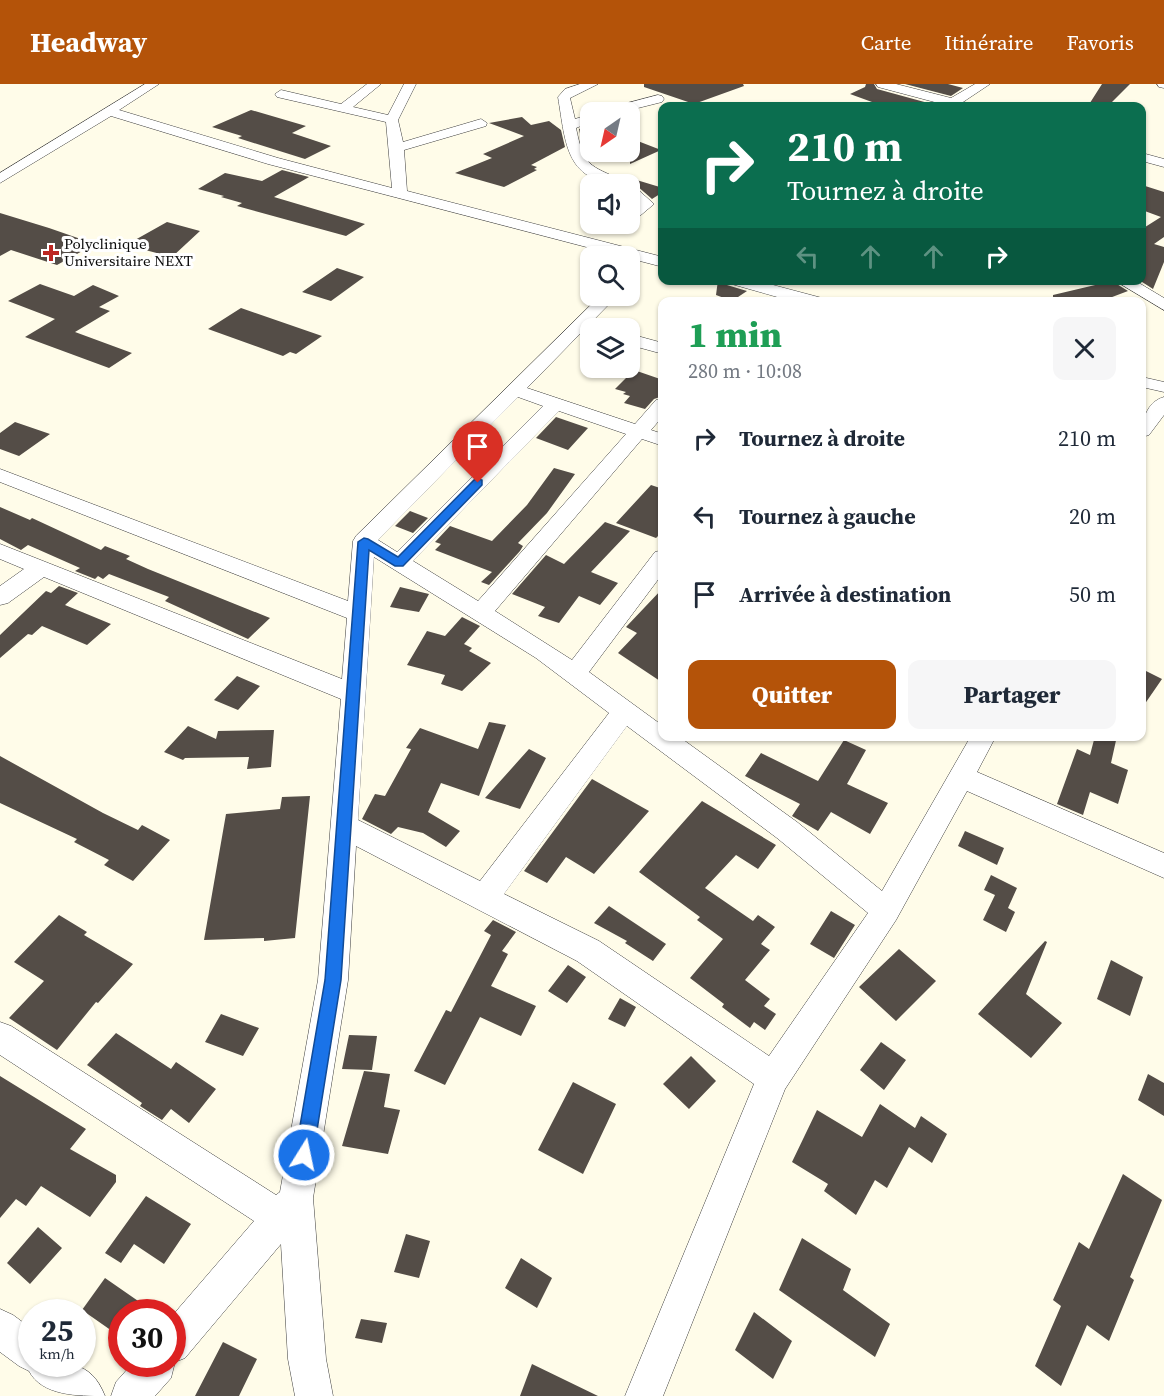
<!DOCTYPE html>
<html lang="fr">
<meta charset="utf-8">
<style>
:root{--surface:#fff;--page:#f6f6f7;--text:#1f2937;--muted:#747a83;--accent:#b45309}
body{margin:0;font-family:"Source Serif 4",serif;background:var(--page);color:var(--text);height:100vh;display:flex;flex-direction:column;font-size:22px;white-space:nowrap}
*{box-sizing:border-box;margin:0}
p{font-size:20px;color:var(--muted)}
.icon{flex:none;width:33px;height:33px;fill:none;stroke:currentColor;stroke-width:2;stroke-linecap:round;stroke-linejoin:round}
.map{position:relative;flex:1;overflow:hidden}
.drawer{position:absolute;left:658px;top:213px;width:488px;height:444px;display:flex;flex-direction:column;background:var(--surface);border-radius:12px;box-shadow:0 2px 4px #0004}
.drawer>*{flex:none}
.hud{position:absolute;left:658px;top:18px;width:488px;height:183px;border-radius:12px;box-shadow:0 2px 4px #0004;background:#0b6e4f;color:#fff;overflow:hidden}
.needle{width:39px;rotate:214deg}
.buttons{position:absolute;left:580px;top:18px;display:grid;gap:12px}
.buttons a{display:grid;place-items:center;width:60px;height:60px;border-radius:12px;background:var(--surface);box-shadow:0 2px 4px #0004;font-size:30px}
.speed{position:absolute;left:18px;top:1215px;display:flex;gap:12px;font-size:30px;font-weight:700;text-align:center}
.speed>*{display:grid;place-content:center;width:78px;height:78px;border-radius:50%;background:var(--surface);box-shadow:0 2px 4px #0004;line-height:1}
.speed small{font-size:15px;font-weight:400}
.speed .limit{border:9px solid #d22;background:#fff;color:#111}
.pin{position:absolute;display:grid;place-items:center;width:51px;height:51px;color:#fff;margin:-62px -26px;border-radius:50% 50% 50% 0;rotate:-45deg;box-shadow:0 0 6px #0007}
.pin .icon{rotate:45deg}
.me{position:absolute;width:66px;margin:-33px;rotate:10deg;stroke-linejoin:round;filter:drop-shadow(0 0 4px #0008)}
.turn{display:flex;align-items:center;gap:21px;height:126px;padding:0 30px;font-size:27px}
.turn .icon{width:78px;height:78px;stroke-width:2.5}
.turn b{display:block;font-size:42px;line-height:51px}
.lanes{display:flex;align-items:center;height:57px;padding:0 30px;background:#0003;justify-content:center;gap:30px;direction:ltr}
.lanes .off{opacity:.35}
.round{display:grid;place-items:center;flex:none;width:63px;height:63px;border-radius:12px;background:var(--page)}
.overview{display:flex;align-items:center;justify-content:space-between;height:102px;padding:0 30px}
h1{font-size:36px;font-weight:800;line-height:45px;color:#1e9e55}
.primary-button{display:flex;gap:12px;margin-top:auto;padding:12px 30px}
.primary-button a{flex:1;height:69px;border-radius:12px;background:var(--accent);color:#fff;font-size:24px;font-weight:800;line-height:69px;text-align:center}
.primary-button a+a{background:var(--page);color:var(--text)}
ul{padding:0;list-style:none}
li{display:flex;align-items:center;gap:18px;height:78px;padding:0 30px}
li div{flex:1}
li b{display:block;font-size:22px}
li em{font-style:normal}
header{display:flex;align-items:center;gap:36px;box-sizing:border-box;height:84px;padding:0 30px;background:var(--accent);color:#fff}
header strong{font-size:28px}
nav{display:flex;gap:33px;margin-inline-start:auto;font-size:21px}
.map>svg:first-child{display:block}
.building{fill:#544d47}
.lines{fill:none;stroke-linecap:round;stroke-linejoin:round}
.minor-casing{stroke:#3e3e3e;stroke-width:1}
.minor{fill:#fff;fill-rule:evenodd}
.route{fill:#1a73e8;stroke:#114b97;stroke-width:1.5}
.poi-dot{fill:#bc2722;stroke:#fff;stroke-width:2}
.labels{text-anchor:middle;stroke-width:6;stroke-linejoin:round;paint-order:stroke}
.far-poi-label{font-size:15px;fill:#0b0b0b;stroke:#fff;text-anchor:start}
</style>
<header>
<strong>Headway</strong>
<nav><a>Carte</a><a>Itinéraire</a><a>Favoris</a></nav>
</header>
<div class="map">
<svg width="1164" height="1312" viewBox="0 0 1164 1312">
<rect width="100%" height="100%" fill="#fffce9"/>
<!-- building -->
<path class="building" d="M644,0H743L744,2L694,20L644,3Z
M866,0H874L877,5L939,22H883L850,10L865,3Z
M905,0H948L963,4L951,12Z
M1102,0H1130L1108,22H1088Z
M251,26L306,42L292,49L331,62L305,75L238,54L242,52L212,43Z
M522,33L531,41L549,37L561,46L565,63L531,81L537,83L534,85L537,86L504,103L455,89L492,74L483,70L524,52L489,39Z
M583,44L591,47V66L583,63L579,45Z
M630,54L661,66L630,80Z
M282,86L309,93L274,113L365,140L346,152L237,122L242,119L221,113L224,112L198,105L225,89L262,97Z
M630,94L663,104V108L652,115L636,101L630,100Z
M1142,101L1164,108V153L1154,160L1164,163V178L1153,205L1139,196H1142V145L1161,133L1142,126Z
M0,129L49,144L95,160L57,181L11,166L0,172Z
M167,138L200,147L172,173L126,161Z
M337,184L364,193L331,217L302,208Z
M718,196H724L727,201L747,207L732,217L716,211Z
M1112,197L1128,207L1099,218H1053V211Z
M40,200L74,212L93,201L119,212L99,223L110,227L75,248L132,269L109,284L25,253L55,235L8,217Z
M241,224L322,252L296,270L290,268L283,272L208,245Z
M634,286L663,296V312L654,315L645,325L624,319L630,312L623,310L626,308L615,305Z
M556,333L588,344L568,366L536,354Z
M15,338L50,350L19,372L0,365V349Z
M554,384L575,390L547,429L518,459L523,462L520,467L489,501L481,498L492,488L435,466L441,460L435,458L450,442L492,457L527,421Z
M651,401L663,405V447L656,454L616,439Z
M0,423L30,436L32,434L101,466L105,462L130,472L126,475L148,485L270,534L248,555L165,517L169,513L109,490L103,495L98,492L95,495L75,487L80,484L28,461L21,466L0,455Z
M410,427L428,434L413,449L395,442Z
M605,438L630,447L591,488L618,499L600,521L579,512L559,539L538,532L545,523L512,510L546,471L564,480Z
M59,502L78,509L65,521L111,540L87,561L42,542L32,551L28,550L0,574V551L46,507L51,509Z
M400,503L429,510L419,528L390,523Z
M663,504V599L618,569L637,549L626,543Z
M462,533L480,542L464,560L472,564L469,567L491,579L462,607L441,600L445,591L407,581L427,547L445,552Z
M1142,585L1162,595L1142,624Z
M237,592L260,602L238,626L214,616Z
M489,638L506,641L479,712L441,699L428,728L460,747L446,763L423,749L398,743L391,750L362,735L375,710L385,712L411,665L406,664L420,644L478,665Z
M188,642L216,655L218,647L274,646L271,683L247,685L249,673L185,674L183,676L164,668Z
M1095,652H1117L1111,679L1128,686L1118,720L1090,708L1083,731L1057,720L1077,665L1090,671Z
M844,656L866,666L847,700L888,719L870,750L831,728L818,747L792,732L800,720L745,692L761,669L818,697Z
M529,665L546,674L520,725L485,714Z
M0,672L103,729L138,746L142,741L170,756L133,797L104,781L109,776L74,758L77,755L0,719Z
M592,695L649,727L594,790L566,773L547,799L524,787Z
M310,712L295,854L264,857V854L204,856L226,730L280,725L282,713Z
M702,717L776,761L758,785L736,771L705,804L753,837L758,831L775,843L761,860L770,866L745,896L770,915L764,922L776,930L765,946L754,938L750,944L722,923L724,920L690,894L723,855L697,836L700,833L639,788Z
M965,747L1004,764L997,781L958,762Z
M991,791L1017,804L1008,824L1015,828L1006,848L983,836L995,811L984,806Z
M609,822L666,860L653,877L625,859L627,857L594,839Z
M831,827L855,841L834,874L810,860Z
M59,831L87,848L84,851L133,880L98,919L96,918L57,966L9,934L44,897L14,878Z
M493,836L516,848L502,867L508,870L491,902L536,922L521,952L480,933L445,1001L414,987L446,926L451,928L491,851L484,847Z
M1045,857L1047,858L1026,910L1062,939L1031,974L978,930Z
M899,865L936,897L896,937L859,903Z
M1111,876L1143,893L1130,932L1097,915Z
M568,881L586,893L567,919L548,907Z
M620,914L636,923L625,943L608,935Z
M221,930L259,944L243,972L205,958Z
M116,949L171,985L176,978L216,1005L189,1039L171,1025L162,1036L140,1022L142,1019L87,981Z
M349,951L377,952L372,986L342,985Z
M881,958L906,976L884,1006L860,986Z
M691,972L716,997L689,1025L663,1000Z
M364,987L390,990L384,1023L400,1026L388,1070L342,1062Z
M1148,990L1164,999V1032L1138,1016Z
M0,992L86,1045L70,1065L116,1091V1098L90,1133L41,1102L26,1122L16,1115L0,1134Z
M573,998L616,1020L583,1090L538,1066Z
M880,1020L915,1044L921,1032L947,1050L932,1079L909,1063L887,1104L875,1096L856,1131L824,1107L828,1100L792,1078L817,1026L862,1053Z
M1123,1090L1162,1116L1130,1193L1134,1196L1109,1257L1087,1241L1061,1302L1035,1282L1061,1222L1053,1216L1079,1158L1089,1165Z
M146,1112L191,1140L164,1180L134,1160L121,1179L105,1169Z
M38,1143L62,1164L30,1200L7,1179Z
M406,1150L430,1157L419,1194L394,1188Z
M802,1154L851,1185L843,1206L890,1240L875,1273L779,1206Z
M521,1174L552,1194L537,1224L505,1204Z
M105,1194L154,1228H122V1254L82,1226Z
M754,1228L792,1257L773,1295L735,1266Z
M361,1235L387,1239L382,1259L355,1254Z
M223,1258L257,1275L239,1312H195Z
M532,1280L598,1312H520Z"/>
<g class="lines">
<!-- minor casing -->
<g class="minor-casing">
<path id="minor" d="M145,0H159L119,26L278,74L392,104L386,38L277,13L275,10L281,6L341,20L367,0H381L353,23L388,31L404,0H416L398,36L403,58L481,35L487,39L486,42L404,66L407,107L663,173V183L268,80L111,32L0,99V89Z
M580,0H598L570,14L575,35L591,30V38L576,44C584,83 589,81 624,97L626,100C565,100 566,60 558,13L565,5Z
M876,0H896L951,14L975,0H990L963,18L969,19L971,22H941L942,20L878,3Z
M1157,0H1164V4L1159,3Z
M658,11L662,12L664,15L662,18L622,28H603L605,25Z
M1142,69L1164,75V83L1142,77Z
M630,102L635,103L654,120L635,136L630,137V126L638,120L630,113Z
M726,196H754L822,214L824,218H795L728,199Z
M1114,196H1134L1164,214V226Z
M600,212H617L527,304L635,340L656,316L663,314V332L651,346L663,350V362L642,355L495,527L572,576L655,468L663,466V489L589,588L663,642V652H678L797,738L882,807L971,652H996L977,688L1164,769V794L967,707L896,836L785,1005L663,1312H625L754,1000L577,877L356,762L348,896L313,1114L326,1275L333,1312H295L288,1275L281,1160L185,1274L175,1278L171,1294L155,1312H111L116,1298L132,1280H172V1232L254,1137L0,971V938L11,942L276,1111L280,1108L318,896L341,615L44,493L8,519L0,521V502L24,485L0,475V460L342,595L347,534L0,398V385L348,517L353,457L356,452ZM518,313L543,322L397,468L378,456ZM559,327L626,350L478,517L413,477ZM374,473L536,574L609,629L480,797L358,736ZM627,642L777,754L868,829L769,972L599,857L504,810Z
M630,250L663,259V270L630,261Z
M1142,293L1164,298V308L1142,303Z
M1164,313V331L1149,351L1142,353C1142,337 1146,318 1164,313Z
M0,1225L13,1231L32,1245V1280C66,1280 90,1274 105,1312C78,1312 42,1312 29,1287L19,1282L0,1268Z"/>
</g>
<!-- minor -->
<use href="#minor" class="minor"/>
</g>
<!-- route -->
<path class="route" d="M478,395L482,396V401L403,482H395L369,466L341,896L313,1071L310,1077L304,1080L297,1077L295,1071L325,896L358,458L364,454L368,455L398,473L474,396Z"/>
<!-- markers -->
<path class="poi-dot" d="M48 160h6v6h6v6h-6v6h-6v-6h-6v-6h6z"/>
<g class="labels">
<!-- far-poi labels -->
<g class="far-poi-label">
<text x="64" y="165">Polyclinique<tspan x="64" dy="17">Universitaire NEXT</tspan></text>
</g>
</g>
</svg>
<div class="buttons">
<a><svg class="needle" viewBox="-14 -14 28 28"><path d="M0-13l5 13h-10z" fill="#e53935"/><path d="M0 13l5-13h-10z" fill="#747a83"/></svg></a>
<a><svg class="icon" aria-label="sound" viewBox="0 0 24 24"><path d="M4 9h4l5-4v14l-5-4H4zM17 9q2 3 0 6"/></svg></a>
<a><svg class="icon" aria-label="search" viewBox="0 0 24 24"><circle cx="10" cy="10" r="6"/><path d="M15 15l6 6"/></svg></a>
<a><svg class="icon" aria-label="layers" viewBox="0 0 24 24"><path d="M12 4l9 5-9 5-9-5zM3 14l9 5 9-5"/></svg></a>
</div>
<div class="speed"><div>25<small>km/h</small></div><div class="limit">30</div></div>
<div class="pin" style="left:478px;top:399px;background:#d93025"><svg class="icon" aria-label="arrive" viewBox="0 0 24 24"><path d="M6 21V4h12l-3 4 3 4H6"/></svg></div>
<svg class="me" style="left:304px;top:1071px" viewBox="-20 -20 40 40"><circle r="17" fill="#1a73e8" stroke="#fff" stroke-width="3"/><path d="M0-11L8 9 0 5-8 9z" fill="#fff"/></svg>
<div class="hud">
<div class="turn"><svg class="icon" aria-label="right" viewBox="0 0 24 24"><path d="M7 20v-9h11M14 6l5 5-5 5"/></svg><div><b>210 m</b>Tournez à droite</div></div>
<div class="lanes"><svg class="icon off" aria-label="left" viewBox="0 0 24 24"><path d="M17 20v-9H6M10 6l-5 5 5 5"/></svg><svg class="icon off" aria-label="ahead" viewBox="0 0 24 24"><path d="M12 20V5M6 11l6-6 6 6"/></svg><svg class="icon off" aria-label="ahead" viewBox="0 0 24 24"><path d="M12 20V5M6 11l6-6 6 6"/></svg><svg class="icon" aria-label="right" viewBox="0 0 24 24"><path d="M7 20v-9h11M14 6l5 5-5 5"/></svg></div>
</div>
<section class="drawer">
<div class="overview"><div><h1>1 min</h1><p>280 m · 10:08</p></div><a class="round"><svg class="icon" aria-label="close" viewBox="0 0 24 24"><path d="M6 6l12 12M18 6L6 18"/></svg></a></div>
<ul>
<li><svg class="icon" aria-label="right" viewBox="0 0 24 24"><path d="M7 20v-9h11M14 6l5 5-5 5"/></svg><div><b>Tournez à droite</b></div><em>210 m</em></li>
<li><svg class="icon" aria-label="left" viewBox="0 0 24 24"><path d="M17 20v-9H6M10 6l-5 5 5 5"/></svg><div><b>Tournez à gauche</b></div><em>20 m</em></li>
<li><svg class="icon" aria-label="arrive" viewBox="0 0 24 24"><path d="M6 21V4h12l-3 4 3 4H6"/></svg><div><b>Arrivée à destination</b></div><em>50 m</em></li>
</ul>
<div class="primary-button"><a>Quitter</a><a>Partager</a></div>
</section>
</div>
